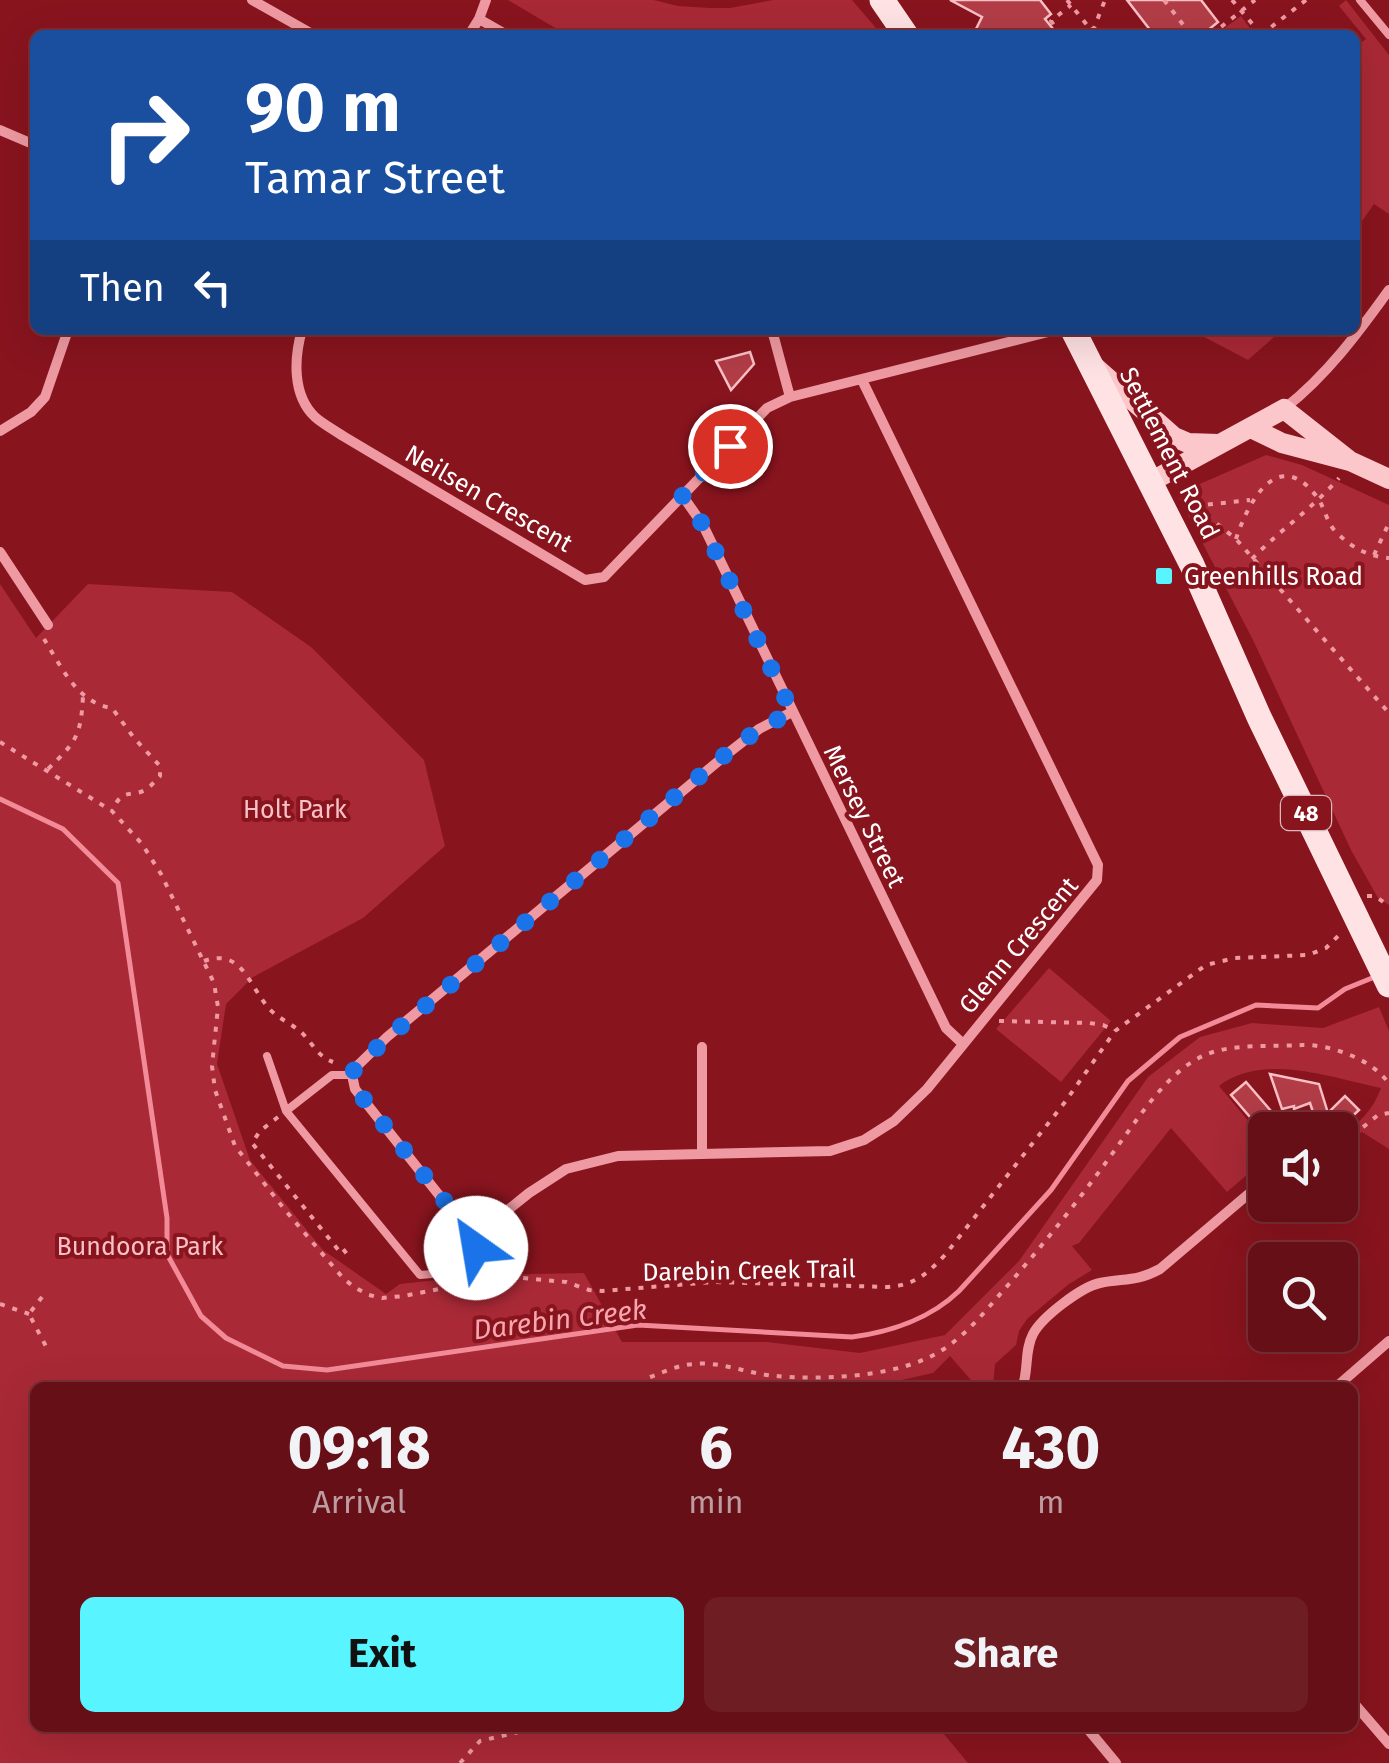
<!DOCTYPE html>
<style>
:root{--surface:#660f16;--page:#6e1d23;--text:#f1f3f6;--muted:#bc9ca1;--line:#792f35;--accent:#58f4ff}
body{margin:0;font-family:"Fira Sans",sans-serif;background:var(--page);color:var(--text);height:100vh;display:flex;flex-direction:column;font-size:38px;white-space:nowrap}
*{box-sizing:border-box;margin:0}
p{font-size:32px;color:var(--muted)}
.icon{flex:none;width:55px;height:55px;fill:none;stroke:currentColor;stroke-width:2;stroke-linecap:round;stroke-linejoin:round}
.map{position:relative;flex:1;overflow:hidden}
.drawer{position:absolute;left:30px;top:1382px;width:1328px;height:350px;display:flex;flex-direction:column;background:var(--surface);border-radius:15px;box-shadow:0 10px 40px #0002,0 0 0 2px var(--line)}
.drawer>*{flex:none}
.guide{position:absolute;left:30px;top:30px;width:1330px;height:305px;border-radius:15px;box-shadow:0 10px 40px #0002,0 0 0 2px var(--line);background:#1a4fa0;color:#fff;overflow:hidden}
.buttons{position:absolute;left:1248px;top:1112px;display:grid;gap:20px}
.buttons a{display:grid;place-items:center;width:110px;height:110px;border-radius:15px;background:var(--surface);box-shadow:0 10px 40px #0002,0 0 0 2px var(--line);font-size:50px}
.pin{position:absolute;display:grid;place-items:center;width:85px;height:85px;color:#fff;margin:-42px;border:5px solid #fff;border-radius:50%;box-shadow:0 2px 10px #0007}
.me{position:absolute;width:110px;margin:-55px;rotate:328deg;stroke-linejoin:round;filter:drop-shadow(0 0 8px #0008)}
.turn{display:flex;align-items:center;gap:35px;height:210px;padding:0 50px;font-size:45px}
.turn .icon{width:130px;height:130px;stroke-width:2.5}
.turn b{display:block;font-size:70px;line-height:85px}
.then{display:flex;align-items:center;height:95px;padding:0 50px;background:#0003;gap:20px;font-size:38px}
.eta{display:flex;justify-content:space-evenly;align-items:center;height:170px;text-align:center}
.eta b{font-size:60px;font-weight:700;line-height:70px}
.primary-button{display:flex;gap:20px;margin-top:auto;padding:20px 50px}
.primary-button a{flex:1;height:115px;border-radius:15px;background:var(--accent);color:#111;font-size:40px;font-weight:700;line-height:115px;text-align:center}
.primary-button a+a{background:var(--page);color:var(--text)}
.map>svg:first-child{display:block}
.green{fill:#a92936}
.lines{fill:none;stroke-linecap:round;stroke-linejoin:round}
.stream{stroke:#f28b97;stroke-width:5}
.building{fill:#b23d47;stroke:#fbc0c6;stroke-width:2.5}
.path{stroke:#ef9aa2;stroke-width:4;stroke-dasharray:5 8;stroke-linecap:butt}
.lane{stroke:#ef9aa2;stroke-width:8}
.street{stroke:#ef9aa2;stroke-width:10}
.secondary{stroke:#fbc7cb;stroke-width:20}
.primary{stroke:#ffe2e3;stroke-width:25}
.route{stroke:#1a73e8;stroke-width:18;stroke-dasharray:0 32.4}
.poi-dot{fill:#58f4ff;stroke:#88141e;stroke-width:4}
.labels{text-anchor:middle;stroke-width:8;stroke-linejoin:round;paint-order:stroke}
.shield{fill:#88141e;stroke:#dbb8bc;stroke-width:2.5}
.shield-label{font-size:22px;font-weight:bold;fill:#fff}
.street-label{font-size:25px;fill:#fff;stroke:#88141e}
.poi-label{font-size:25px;fill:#fff;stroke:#88141e;text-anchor:start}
.park-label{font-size:25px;fill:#fbc0c6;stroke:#88141e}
.water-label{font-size:28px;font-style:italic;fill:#f7a5ae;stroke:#88141e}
</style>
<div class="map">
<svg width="1389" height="1763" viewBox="0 0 1389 1763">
<rect width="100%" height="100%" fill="#88141e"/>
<!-- green -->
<path class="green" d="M508,0H654L678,6L710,8H730L773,0H852L882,35H567Z
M1346,0L1389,55V214L1374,204L1355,231V47L1366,39L1339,6Z
M1241,16L1255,35H1215Z
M1191,330H1282L1248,360Z
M1266,455L1302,465L1389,505V905L1378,898L1351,850L1253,640L1177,494Z
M0,584L36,638L88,584L232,592L311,647L424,760L445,846L363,918L253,977L226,1004L217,1064L250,1160L323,1250L386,1294L400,1284L482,1275L584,1273L622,1342H767L860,1353L945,1335L1019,1261L1148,1077L1200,1037L1252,1023L1323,1028L1379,1007L1389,1031V1149L1362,1132L1340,1144V1135C1359,1125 1374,1108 1381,1088C1331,1078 1264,1052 1219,1086L1265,1141V1159L1227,1192L1171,1128L1079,1243L1072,1246L1092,1270L1069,1284L1027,1319L1019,1331L1016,1345L995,1364L993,1387H977L950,1356L933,1373L866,1388H740L654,1380L659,1387L35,1388V1728H939L968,1763H0Z
M1049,968L1111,1021L1061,1082L996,1029Z"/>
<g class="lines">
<!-- stream -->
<path class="stream" d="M0,799L63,829L118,883L167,1218V1254L201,1316L226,1338L283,1366L327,1370L638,1325L852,1337C891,1332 931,1318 959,1291L1051,1190L1128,1081L1180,1037L1256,1005L1318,1008L1345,989L1377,976"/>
</g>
<!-- building -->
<path class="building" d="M950,0H1040L1051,14L1045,19L1058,35H973L982,17Z
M1127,0H1201L1218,22L1202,35H1154Z
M750,352L754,364L731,390L716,361Z
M1270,1074L1319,1084L1328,1113L1345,1096L1359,1110L1338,1130L1333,1128L1334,1130H1330L1313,1112L1310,1103L1294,1109V1106L1282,1109Z
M1246,1082L1271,1111L1256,1124L1231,1095Z"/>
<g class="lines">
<!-- path -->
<path class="path" d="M1067,0L1091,30L1094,28L1105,0
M1164,0L1191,35
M1232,0L1261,34
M967,33L971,35
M867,35L869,25
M1061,35L1051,21L1071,5
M1211,35L1255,0
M1261,35L1306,0
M1191,496L1195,506L1236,539L1389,713
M1195,506L1250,500
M1236,539C1248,502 1278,445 1317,497C1325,508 1326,521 1335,531C1351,547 1366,556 1389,558
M1374,555L1389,523
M1252,559C1280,530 1313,508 1339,478
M44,639C61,666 77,703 112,708L134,738L160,766V776C156,780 152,785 147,789C130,799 123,786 112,811
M0,742L112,811L142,844L161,874L214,983L218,1007L212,1066L215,1090L235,1146L285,1210L343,1278L354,1287L369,1295L382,1298L404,1296L459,1285L523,1278L566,1282L589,1290L602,1291L713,1282L888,1287C915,1285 927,1274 945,1255L1065,1102L1115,1031L1206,965L1235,958L1308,955L1326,948L1341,933L1340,931
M48,769C76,742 81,736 83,696
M1367,896H1375L1389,906
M204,961C241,948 248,983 267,1006C277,1019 294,1024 304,1035C314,1046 319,1057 333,1062
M999,1021L1089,1023L1103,1025L1113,1030
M278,1117L260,1131L252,1143L340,1252L343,1249L350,1258
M1340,1139L1362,1128L1378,1115L1389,1113
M484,1252L485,1264L490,1281
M42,1297L29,1314L49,1352
M0,1304L29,1314
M650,1377C664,1372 678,1365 694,1364C720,1361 749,1374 776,1376C819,1380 885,1377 925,1359C961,1344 984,1312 1009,1284C1047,1240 1083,1195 1117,1147C1139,1117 1169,1070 1205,1055C1233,1043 1272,1047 1302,1045C1330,1044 1374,1060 1389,1084
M460,1763L480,1741L523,1731L529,1728"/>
<!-- lane -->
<path class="lane" d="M1360,0L1389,35
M267,1056L286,1111L420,1275C454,1273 474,1264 478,1228
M286,1111L332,1075H352"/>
<!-- street -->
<path class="street" d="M252,0L314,35
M486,0L479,19L507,35
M469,35L479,19
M0,130L35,145
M302,330C294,358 292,395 315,417C323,424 334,430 343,436L585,580L604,577L767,408L790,397
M772,330L790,397L1056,330
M1285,408C1326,376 1359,332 1389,290
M0,431L31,412L45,397L68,330
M682,495L703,525L946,1028L962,1043
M0,552L48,625
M792,712L759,729L727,754L387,1037L353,1070L352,1075L355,1089L458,1219L468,1225L478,1228L489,1225L529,1193L566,1169L618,1156L830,1151L864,1140L894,1121L927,1089L1097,880L1098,865L862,380
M702,1047V1154
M1022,1388C1029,1371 1024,1351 1033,1334C1042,1317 1081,1287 1100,1283C1124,1278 1136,1282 1160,1269L1265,1180
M1335,1388L1389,1341
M1352,1701L1389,1744
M1087,1728L1116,1763"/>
<!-- secondary -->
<path class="secondary" d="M1095,367L1174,437L1188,443L1218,444
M1251,428L1282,443L1350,461L1389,479
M1152,481L1284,409L1350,461"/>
<!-- primary -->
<path class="primary" d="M882,0L906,35
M1073,330L1192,565L1259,717L1389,985"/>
</g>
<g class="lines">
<!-- route -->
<path class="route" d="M476,1248L478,1228L468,1225L458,1218L355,1088L352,1075L354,1070L387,1038L726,754L759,729L792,712L703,525L682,495L730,446"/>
</g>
<!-- markers -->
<rect class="poi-dot" x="1154" y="566" width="20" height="20" rx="5"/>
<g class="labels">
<!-- shield labels -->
<rect class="shield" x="1281" y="796" width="50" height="34" rx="8"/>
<g class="shield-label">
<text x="1306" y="821">48</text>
</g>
<!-- street labels -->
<g class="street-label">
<text transform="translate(1170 453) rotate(63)" y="9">Settlement Road</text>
<text transform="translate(489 498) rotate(30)" y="9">Neilsen Crescent</text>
<text transform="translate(865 816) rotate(64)" y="9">Mersey Street</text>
<text transform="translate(1018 945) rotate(-50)" y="9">Glenn Crescent</text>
<text transform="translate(749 1270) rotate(-1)" y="9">Darebin Creek Trail</text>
</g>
<!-- poi labels -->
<g class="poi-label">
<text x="1184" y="585">Greenhills Road</text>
</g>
<!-- park labels -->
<g class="park-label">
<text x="295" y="818">Holt Park</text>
<text x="140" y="1255">Bundoora Park</text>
</g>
<!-- water labels -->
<g class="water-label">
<text transform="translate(560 1319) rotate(-7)" y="10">Darebin Creek</text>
</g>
</g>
</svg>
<div class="buttons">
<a><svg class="icon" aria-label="sound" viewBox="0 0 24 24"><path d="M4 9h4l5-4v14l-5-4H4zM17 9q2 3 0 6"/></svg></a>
<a><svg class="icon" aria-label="search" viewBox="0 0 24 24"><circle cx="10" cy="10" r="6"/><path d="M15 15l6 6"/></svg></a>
</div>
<div class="pin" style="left:730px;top:446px;background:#d93025"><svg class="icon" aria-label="arrive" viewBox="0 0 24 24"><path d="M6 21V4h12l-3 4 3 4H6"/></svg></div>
<svg class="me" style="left:476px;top:1248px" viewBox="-20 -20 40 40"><circle r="19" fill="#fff"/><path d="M0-13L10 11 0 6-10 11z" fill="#1a73e8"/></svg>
<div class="guide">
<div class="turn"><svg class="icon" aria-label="right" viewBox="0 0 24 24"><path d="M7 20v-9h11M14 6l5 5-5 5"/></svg><div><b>90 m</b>Tamar Street</div></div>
<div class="then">Then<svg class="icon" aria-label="left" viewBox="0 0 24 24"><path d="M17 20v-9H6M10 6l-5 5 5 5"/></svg></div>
</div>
<section class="drawer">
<div class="eta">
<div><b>09:18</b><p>Arrival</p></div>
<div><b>6</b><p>min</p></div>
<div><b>430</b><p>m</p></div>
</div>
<div class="primary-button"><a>Exit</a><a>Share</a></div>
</section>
</div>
